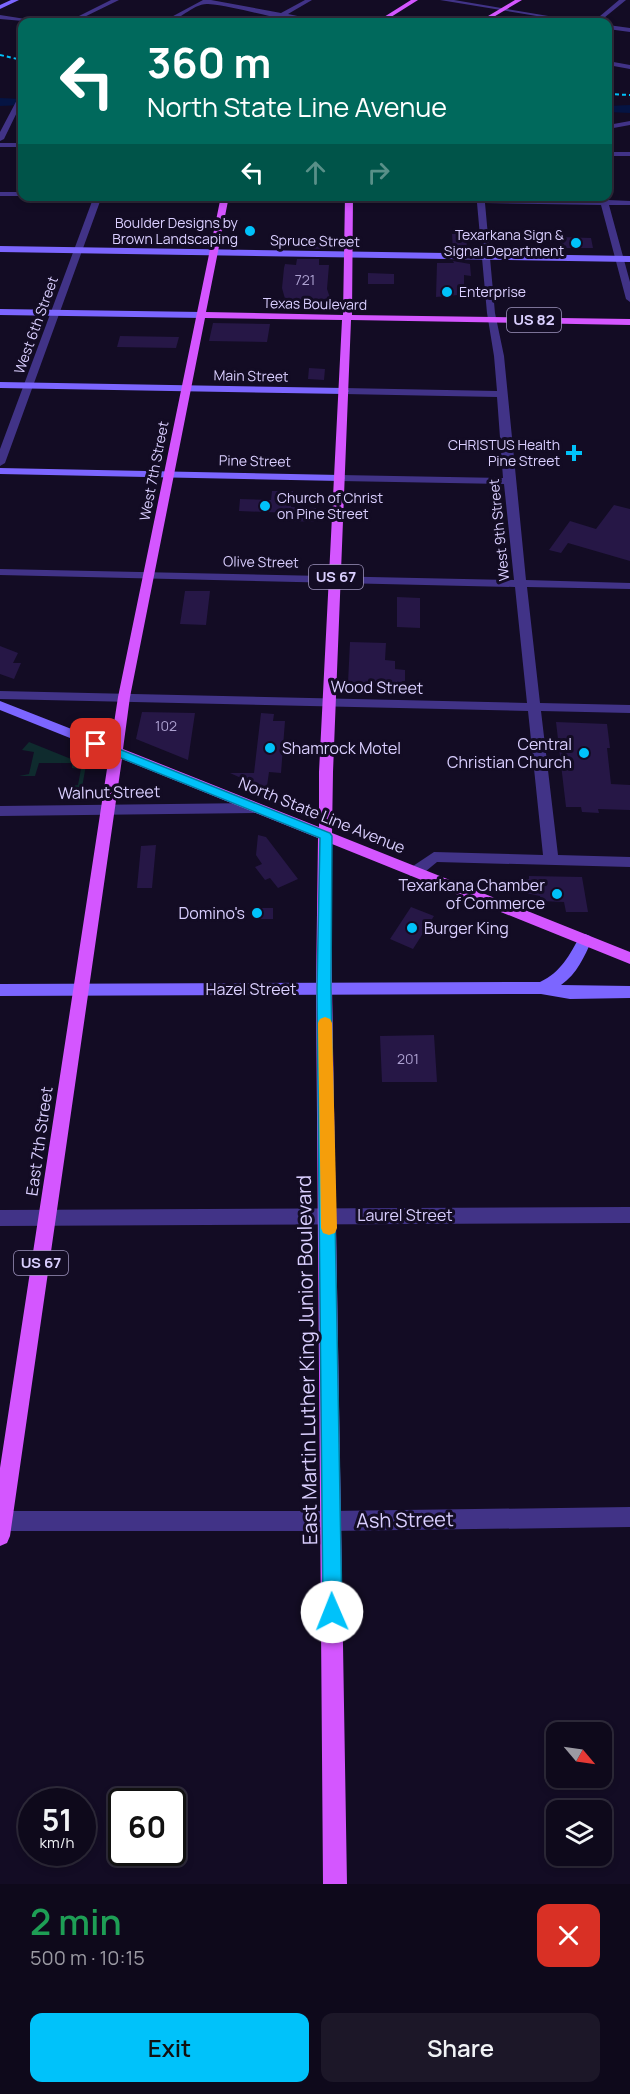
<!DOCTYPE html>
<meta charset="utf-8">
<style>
:root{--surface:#0e091b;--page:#1c1728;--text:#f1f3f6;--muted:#9b9aa3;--line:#2e2a3a;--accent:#00c2fa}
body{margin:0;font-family:Manrope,sans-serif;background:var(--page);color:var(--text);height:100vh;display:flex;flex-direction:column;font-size:22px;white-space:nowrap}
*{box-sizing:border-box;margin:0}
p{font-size:20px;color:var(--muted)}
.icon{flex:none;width:33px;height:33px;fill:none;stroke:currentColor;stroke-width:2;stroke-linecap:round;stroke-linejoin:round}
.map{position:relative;height:1884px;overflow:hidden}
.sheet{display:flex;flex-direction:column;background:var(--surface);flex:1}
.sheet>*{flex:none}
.banner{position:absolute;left:18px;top:18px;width:594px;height:183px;border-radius:12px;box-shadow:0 3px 9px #0003,0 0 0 2px var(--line);background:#00695c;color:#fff;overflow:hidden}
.needle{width:39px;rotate:119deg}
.buttons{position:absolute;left:546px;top:1722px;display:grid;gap:12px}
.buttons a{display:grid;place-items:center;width:66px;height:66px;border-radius:12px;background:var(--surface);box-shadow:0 3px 9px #0003,0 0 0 2px var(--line);font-size:30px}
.speed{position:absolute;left:18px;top:1788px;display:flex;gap:12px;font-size:30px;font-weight:700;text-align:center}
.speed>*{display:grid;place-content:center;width:78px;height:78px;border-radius:50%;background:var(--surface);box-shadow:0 3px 9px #0003,0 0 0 2px var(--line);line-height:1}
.speed small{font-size:15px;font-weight:400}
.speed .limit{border:3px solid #111;border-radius:9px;background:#fff;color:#111}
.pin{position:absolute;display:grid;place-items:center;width:51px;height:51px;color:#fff;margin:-26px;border-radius:12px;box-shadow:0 3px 9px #0006}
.me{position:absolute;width:66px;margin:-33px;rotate:359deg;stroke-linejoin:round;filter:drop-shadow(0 0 4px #0008)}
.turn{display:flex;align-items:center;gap:21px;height:126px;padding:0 30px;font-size:27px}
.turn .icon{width:78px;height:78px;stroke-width:2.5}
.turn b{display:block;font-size:42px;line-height:51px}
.lanes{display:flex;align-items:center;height:57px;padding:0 30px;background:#0003;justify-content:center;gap:30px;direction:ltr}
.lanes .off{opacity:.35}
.round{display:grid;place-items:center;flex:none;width:63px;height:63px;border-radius:12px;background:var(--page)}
.overview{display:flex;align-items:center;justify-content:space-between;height:102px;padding:0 30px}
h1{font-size:36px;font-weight:600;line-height:45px;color:#1e9e55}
.cta{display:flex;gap:12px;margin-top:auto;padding:12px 30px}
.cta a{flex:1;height:69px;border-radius:12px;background:var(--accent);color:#111;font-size:24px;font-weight:600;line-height:69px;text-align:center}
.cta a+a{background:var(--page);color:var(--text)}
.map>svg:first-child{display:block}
.green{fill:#0f2b2e}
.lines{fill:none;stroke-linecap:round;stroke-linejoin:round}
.river{fill:#051443;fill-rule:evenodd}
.building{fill:#261746}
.street{fill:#413387;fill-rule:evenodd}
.secondary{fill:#7c66ff;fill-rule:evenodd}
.primary{fill:#d456ff;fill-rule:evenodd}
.rail{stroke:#00c2fa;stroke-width:2;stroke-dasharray:4 3;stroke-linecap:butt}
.route{fill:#00c2fa;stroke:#007ea2;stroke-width:1.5}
.slow{fill:#f59e0b}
.poi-dot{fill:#00c2fa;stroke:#130c24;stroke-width:2}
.labels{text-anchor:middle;stroke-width:6;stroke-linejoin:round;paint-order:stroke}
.far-poi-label{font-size:14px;fill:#dacfff;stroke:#130c24;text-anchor:end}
.far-street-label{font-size:14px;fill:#dacfff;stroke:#130c24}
.number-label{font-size:14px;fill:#ada1d1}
.shield{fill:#130c24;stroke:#9e94bd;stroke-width:1.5}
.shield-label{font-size:15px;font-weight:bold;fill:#dacfff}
.street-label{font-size:16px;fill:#dacfff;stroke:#130c24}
.poi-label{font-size:16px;fill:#dacfff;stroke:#130c24;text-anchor:end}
.near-street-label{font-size:20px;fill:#dacfff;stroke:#130c24}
</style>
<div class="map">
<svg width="630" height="1884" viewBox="0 0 630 1884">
<rect width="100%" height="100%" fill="#130c24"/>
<!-- green -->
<path class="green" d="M29,742L86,765L81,793H66L68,786L78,785L81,769L72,768V763H39L35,776H19L29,774L34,752L22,750Z"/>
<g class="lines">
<!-- river -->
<path class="river" d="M0,98L22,99V105L0,106Z
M630,105V113L608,112V106Z"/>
</g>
<!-- building -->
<path class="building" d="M452,234H466L467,251H453Z
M560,237L591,238L593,248H562Z
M299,239H321L320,249L298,248Z
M297,259H319V265H329L327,289L330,298L327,306H287L282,288L284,268L285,264L296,265Z
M453,261L470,264L471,276L464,275V285H458V295L436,297L437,263H454Z
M368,273L394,274V284H368Z
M213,323L270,324L267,342L209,341Z
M120,336L179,337L176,348L117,347Z
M309,368L325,369L324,380L308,379Z
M272,491H293L291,507L316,508L315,522L289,521L290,513L239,511L240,499L271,500Z
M614,505L630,509V561L568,543L561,553L549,550L570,521L596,529Z
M185,591H210L206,625L180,624Z
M397,597L420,598V628L397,627Z
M350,642L386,643L385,660L395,661V669L405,670V681H402V683H348Z
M0,646L18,653L13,663H21L14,679L0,674Z
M142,712L195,713L188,760L136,739Z
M261,713L274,714L273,721H285L281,773L269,772L267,786H259L230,773H254Z
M556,722L607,724L610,748H607L611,784L630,785V810L598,809L599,813L582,812L581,807H566Z
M258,835L266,837L298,879L278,888L270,878L265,880L255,867L262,864L256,855Z
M156,845L152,888H137L141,846Z
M529,876L582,877L588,912H566L564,902L541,901L540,896L521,892L519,879H529Z
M411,907L434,916L413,949L390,939Z
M258,908H273V919H258Z
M434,1035L437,1082H382L380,1036Z"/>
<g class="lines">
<!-- street -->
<path class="street" d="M111,0H119L74,22H67Z
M211,0L281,13L305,0H312L288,14L326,22C293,26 244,7 208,4C192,3 178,24 162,22L203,0Z
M440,0H454L584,22H573Z
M619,0H626L599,22H593Z
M0,15L32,20L35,22L0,19Z
M608,25L630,28V32L608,29Z
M608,61L630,65V69L608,65Z
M22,94V102L4,139L0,141V132L19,96Z
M630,121V125L608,129V125Z
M0,143H22V147H0Z
M608,152H630V156H608Z
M0,192H22V196H0Z
M94,196H102L5,463L0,466V449Z
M176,196H484V198L600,200L599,196H607L608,200L630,201V205H609L630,282V302L626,299L601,205L485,203L495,313L504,356L526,580L630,583V589L527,587L540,703L630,705V713L541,711L558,855L630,857V867L437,862L420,876H410L408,872L410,868L434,852L543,855L528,711L0,699V691L527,703L515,587L0,575V569L514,580L504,484L340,481L335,478L340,475L503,478L497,397L344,394L339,391L344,388L497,391L494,356L487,313L477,203Z
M255,803L262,808L255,813L0,816V806Z
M630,1207V1223L0,1226V1210Z
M630,1507V1527L331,1531H0V1511H331Z"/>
<!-- secondary -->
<path class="secondary" d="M11,0H19L0,9V5Z
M0,246L630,256V262L0,252Z
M0,309L202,312L206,315L202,318L0,315Z
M0,382L344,388L349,391L344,394L0,388Z
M0,468L340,475L345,478L340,481L0,474Z
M0,701L120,748L122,751L120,754H110L0,710Z
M585,934L590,936L592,940C584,957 577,974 561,985L630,986V998L570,999L541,994L0,996V984L540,982C561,972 569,956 580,936Z"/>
<!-- primary -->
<path class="primary" d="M411,0H418L383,22H376Z
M515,0H522L485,22H478Z
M221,196H229L206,312L343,315L345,196H353L352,315L630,319V325L351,320L333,772L332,833L630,952V964L332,844V988L347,1884H323L316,988L318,838L122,759L10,1536L7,1543L0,1546V1468L118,697ZM205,318L342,320L319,772V827L123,749L130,697Z"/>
<!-- rail -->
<path class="rail" d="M0,55L22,60
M608,94L630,95"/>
</g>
<!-- route -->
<path class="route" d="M96,740L330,833L332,836L331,988L342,1612L339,1618L332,1621L325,1618L323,1612L317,988L320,838L91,746L90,744Z"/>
<!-- slow -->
<path class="slow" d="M325,1017L330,1019L332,1023L337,1228L335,1233L329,1235L323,1233L321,1228L318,1023L320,1019Z"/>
<!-- markers -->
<g class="poi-dot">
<circle cx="250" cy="231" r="6"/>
<circle cx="576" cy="243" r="6"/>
<circle cx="447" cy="292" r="6"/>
<path d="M571 444h6v6h6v6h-6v6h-6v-6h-6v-6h6z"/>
<circle cx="265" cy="506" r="6"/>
<circle cx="270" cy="748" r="6"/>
<circle cx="584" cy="753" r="6"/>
<circle cx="557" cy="894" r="6"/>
<circle cx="257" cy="913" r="6"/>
<circle cx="412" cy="928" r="6"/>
</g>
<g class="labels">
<!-- far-poi labels -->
<g class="far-poi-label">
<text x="238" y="228">Boulder Designs by<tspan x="238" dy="16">Brown Landscaping</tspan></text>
<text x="564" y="240">Texarkana Sign &amp;<tspan x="564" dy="16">Signal Department</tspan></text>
<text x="459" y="297" text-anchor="start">Enterprise</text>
<text x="560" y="450">CHRISTUS Health<tspan x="560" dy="16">Pine Street</tspan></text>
<text x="277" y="503" text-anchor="start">Church of Christ<tspan x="277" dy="16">on Pine Street</tspan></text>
</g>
<!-- far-street labels -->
<g class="far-street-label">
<text transform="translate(315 241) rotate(1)" y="5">Spruce Street</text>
<text transform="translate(315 304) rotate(1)" y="5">Texas Boulevard</text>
<text transform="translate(36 325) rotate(-70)" y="5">West 6th Street</text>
<text transform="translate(251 376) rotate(1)" y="5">Main Street</text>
<text transform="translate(255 461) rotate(1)" y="5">Pine Street</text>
<text transform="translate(154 471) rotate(-79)" y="5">West 7th Street</text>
<text transform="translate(499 530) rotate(-96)" y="5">West 9th Street</text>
<text transform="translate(261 562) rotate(1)" y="5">Olive Street</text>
</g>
<!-- number labels -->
<g class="number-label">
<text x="305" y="285">721</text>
<text x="166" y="731">102</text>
<text x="408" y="1064">201</text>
</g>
<!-- shield labels -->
<g class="shield">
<rect x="507" y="308" width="54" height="24" rx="4.5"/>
<rect x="309" y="565" width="54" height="24" rx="4.5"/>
<rect x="14" y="1251" width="54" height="24" rx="4.5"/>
</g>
<g class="shield-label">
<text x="534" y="325">US 82</text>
<text x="336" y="582">US 67</text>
<text x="41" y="1268">US 67</text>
</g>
<!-- street labels -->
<g class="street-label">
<text transform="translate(377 687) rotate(1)" y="6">Wood Street</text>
<text transform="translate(109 792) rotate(-1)" y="6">Walnut Street</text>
<text transform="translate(322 815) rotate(22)" y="6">North State Line Avenue</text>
<text x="251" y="995">Hazel Street</text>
<text transform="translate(39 1141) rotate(-82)" y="6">East 7th Street</text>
<text x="405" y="1221">Laurel Street</text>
</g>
<!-- poi labels -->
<g class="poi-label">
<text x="572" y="750">Central<tspan x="572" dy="18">Christian Church</tspan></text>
<text x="282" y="754" text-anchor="start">Shamrock Motel</text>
<text x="545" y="891">Texarkana Chamber<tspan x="545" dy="18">of Commerce</tspan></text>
<text x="245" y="919">Domino's</text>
<text x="424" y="934" text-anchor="start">Burger King</text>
</g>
<!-- near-street labels -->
<g class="near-street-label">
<text transform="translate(307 1360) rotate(-91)" y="7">East Martin Luther King Junior Boulevard</text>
<text transform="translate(405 1520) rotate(-1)" y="7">Ash Street</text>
</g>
</g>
</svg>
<div class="buttons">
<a><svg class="needle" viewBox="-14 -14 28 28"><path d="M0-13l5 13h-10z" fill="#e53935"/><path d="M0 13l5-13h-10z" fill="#9b9aa3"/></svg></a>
<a><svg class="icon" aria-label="layers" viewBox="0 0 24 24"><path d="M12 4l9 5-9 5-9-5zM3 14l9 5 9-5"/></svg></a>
</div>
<div class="speed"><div>51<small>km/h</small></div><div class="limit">60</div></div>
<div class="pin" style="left:96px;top:744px;background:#d93025"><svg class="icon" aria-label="arrive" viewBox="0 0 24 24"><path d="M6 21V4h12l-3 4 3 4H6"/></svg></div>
<svg class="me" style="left:332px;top:1612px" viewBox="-20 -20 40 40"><circle r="19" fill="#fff"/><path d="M0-13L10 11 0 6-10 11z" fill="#00c2fa"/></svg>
<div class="banner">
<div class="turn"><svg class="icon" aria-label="left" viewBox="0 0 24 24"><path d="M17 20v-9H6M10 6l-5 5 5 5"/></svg><div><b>360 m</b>North State Line Avenue</div></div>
<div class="lanes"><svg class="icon" aria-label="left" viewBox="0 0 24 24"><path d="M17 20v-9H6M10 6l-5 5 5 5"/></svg><svg class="icon off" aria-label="ahead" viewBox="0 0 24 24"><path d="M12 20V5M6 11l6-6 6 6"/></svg><svg class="icon off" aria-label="right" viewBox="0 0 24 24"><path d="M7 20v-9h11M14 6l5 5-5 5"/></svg></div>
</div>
</div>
<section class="sheet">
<div class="overview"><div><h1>2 min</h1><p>500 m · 10:15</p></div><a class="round" style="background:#d93025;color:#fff"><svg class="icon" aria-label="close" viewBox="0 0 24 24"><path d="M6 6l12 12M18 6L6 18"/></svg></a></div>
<div class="cta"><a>Exit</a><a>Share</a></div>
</section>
